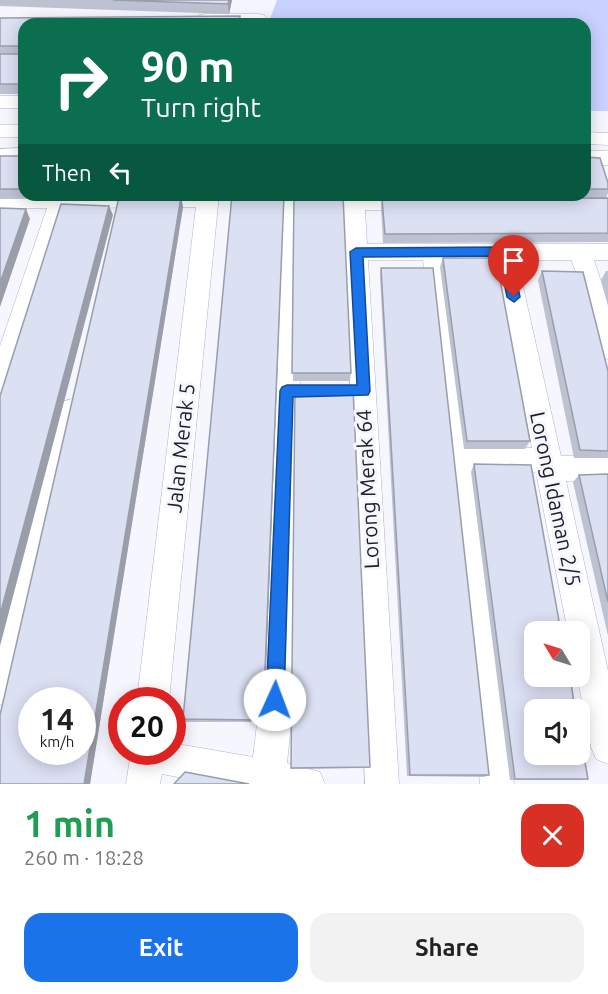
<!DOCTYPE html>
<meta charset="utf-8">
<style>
:root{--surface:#fff;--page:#f2f2f2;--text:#222;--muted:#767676;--accent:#1a73e8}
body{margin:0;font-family:Ubuntu,sans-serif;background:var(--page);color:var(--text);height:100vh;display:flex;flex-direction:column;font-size:22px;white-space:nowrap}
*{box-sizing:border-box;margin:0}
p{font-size:20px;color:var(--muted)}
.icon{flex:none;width:33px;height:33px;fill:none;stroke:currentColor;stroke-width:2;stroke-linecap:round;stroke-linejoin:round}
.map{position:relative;height:784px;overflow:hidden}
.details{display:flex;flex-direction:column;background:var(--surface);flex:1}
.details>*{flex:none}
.top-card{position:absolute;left:18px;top:18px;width:573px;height:183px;border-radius:18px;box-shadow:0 3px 15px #0003;background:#0b6e4f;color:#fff;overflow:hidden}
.needle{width:39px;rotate:308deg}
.fabs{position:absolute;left:524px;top:621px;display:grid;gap:12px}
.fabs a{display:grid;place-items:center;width:66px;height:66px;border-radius:12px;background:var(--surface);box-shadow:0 3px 15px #0003;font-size:30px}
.speed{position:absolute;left:18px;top:687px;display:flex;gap:12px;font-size:30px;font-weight:700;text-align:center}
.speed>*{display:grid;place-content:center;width:78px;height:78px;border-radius:50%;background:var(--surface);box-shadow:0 3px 15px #0003;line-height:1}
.speed small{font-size:15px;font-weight:400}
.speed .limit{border:9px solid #d22;background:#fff;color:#111}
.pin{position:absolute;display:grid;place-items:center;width:51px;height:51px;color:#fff;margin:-62px -26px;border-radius:50% 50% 50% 0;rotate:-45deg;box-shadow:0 0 6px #0007}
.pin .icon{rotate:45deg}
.me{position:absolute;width:66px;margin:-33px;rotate:2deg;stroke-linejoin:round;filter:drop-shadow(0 0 4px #0008)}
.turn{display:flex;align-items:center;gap:21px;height:126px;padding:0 24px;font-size:27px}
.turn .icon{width:78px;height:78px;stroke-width:2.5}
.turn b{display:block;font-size:42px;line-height:51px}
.then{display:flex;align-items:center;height:57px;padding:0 24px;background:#0003;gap:12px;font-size:22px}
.round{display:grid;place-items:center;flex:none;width:63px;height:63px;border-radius:18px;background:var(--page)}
.overview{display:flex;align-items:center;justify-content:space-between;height:102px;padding:0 24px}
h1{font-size:36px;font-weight:600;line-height:45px;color:#1e9e55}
.button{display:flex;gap:12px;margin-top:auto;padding:12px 24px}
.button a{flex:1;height:69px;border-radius:18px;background:var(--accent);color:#fff;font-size:24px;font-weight:600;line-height:69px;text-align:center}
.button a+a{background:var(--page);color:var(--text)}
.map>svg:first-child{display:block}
.green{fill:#c9d1fe}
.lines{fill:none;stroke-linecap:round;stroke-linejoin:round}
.minor-casing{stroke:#adb3d1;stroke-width:1}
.minor{fill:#fff;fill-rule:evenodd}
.wall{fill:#bdc1d1}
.shaded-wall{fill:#9a9daa}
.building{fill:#dce0f3;stroke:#9a9daa;stroke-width:1.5;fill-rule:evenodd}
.route{fill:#1a73e8;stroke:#114b97;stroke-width:1.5}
.labels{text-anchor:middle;stroke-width:6;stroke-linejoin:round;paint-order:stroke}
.street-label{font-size:21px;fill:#1c1e29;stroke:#f6f7fe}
</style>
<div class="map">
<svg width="608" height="784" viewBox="0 0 608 784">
<rect width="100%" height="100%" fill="#f6f7fe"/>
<!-- green -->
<path class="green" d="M277,0H608V111H585V24H268Z"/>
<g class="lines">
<!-- minor casing -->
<g class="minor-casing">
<path id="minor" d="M205,14H258L264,15L267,19L258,24L199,23L196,19L199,15Z
M0,96H24V108H0Z
M0,125H24V137H0Z
M585,132L608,133V145L585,144Z
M24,148V162L0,163V149Z
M585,151H608V165H585Z
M24,193L219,195L169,700H137L196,207L68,208L13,383L9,391L0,394V346L47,208H0V194Z
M276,195H298L300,391L291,724L287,763L320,772L325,784H214L162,774L160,784H126L131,752H172V743L253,757L257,724L274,391Z
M343,195L416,196L423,198L427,203L423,208L416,210H365L367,244H608V260H594L608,303V359L599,356L596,349L579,279L571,260H517L561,456H608V480L566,481L608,671V764L596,759L591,747L577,676L579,632H568L536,472L473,469L514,784H480L423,260H368L399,784H365ZM446,260H495L532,448L470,444Z
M71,399L80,402L84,410L16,689L11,700L0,705V628L58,410L62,402Z"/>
</g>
<!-- minor -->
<use href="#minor" class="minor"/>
</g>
<!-- wall -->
<path class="wall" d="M0,0H232L229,14L0,6Z
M0,18L24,24V94H0Z
M0,156H24V195H189L188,198H181L183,207L90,784H0L119,198L0,199Z
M585,157L608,183V193L606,198H608V242L383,243L381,208L382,199L524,198L379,197L378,195H585Z
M232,195H284L264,722H186L183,719Z
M294,195L351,373L350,381H293Z
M443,258L530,441L525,449H464L440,267Z
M381,268L489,775L484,777L407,776L380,277Z
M542,271L608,371V458H574L538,280Z
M606,271H608V306L601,280Z
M474,464L588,779L581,780H510L471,472Z
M608,474V636L573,482L579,475Z
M370,767L368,768L291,769V768Z"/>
<!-- shaded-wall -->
<path class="shaded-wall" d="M229,0H232L229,14L228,4Z
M284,195L264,722L263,720Z
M181,197L183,207L90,784H84Z
M109,206L113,215L0,646V615Z
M26,209L30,219L0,307V283Z"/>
<!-- building -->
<path class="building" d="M113,0H229L228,4Z
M240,16L239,24H24V46H0V18Z
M0,54H24V84H0Z
M0,156H24V189H0Z
M585,157L600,158L608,183V189H585Z
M232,195H284L263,720L183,719Z
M294,195H343L351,373H292Z
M119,197H181L84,784H0V715ZM32,700H82V752H32Z
M608,198V233L385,234L382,199Z
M61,204L109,206L0,615V396Z
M0,208L26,209L0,283Z
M443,258H496L530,441H467Z
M381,268H433L489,775H410Z
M542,271L583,272L608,371V451L580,450Z
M295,387H353L370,767L291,768Z
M474,464L531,465L561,632H534V676H570L575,710H534V754H579V729L588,779H515Z
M608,474V602L579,475Z
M185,772L249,784H174Z"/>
<!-- route -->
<path class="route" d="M504,247L510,251L520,297L514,302L507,297L499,256L363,257L370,391L368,395L293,397L284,700L281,707L275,709L269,707L266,700L280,391L282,387L287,385H357L350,252L356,248Z"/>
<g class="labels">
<!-- street labels -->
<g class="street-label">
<text transform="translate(181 448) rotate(-84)" y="7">Jalan Merak 5</text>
<text transform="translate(368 489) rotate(-93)" y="7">Lorong Merak 64</text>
<text transform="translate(555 499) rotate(78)" y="7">Lorong Idaman 2/5</text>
</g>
</g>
</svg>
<div class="fabs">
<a><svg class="needle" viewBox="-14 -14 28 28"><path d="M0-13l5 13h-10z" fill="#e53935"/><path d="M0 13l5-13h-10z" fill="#767676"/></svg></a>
<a><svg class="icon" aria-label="sound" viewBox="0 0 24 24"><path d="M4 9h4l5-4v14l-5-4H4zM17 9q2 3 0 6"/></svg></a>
</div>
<div class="speed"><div>14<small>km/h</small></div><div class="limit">20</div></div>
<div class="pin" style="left:514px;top:297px;background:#d93025"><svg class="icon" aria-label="arrive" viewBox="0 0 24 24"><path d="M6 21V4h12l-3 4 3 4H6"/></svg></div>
<svg class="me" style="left:275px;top:700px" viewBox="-20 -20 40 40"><circle r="19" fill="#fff"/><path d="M0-13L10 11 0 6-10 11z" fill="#1a73e8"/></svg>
<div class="top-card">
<div class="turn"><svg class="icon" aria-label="right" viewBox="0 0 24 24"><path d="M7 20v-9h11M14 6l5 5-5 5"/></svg><div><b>90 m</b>Turn right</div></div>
<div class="then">Then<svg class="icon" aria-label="left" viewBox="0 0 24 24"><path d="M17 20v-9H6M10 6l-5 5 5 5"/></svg></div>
</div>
</div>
<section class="details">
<div class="overview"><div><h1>1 min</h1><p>260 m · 18:28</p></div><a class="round" style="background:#d93025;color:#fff"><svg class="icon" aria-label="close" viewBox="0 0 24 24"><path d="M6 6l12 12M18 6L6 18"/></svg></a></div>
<div class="button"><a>Exit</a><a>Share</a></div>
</section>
